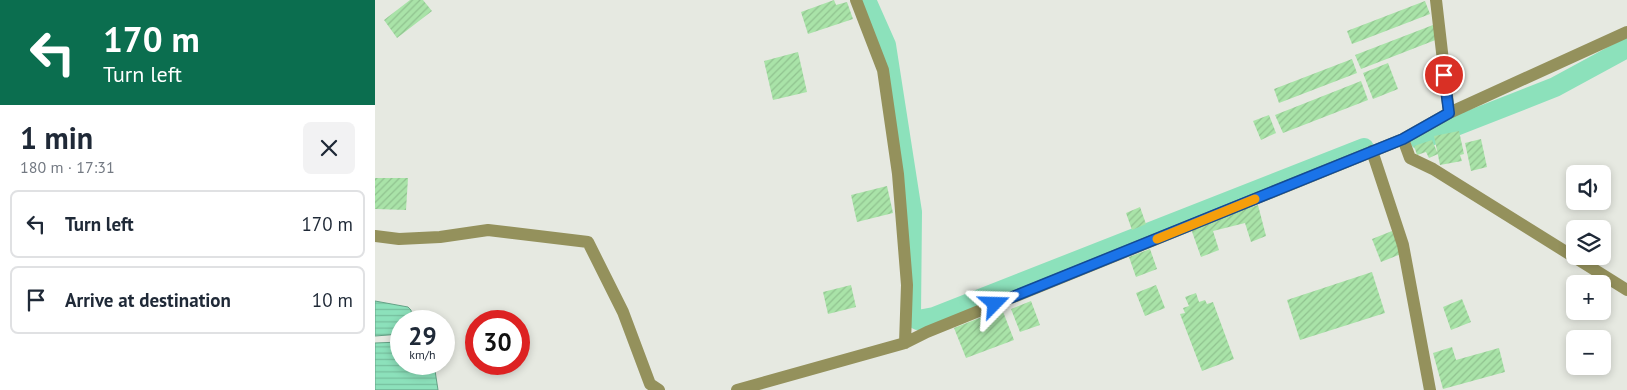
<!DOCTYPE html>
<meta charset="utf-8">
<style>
:root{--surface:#fff;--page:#f2f2f3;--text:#1f2937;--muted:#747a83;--line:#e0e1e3}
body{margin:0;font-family:"PT Sans",sans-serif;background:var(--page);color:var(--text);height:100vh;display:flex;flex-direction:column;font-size:19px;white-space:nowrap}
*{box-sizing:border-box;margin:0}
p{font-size:16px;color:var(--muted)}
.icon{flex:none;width:28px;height:28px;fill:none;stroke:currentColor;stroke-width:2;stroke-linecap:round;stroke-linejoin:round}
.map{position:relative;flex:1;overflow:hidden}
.details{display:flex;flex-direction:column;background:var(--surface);width:375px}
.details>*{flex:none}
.guide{background:#0b6e4f;color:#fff;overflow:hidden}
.controls{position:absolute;left:1191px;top:165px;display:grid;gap:10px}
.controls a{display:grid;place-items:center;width:45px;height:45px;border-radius:8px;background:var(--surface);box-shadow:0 2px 8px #0003;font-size:25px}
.speed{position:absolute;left:15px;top:310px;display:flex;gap:10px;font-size:25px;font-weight:700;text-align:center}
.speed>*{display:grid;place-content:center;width:65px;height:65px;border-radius:50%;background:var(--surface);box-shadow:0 2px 8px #0003;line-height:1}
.speed small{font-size:12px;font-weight:400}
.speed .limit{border:8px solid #d22;background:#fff;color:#111}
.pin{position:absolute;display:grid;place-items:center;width:42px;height:42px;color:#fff;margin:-21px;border:2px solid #fff;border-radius:50%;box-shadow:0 1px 5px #0007}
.me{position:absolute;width:55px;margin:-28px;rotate:68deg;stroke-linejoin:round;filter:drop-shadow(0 0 4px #0008)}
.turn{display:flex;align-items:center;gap:18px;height:105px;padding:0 20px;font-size:22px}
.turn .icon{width:65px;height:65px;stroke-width:2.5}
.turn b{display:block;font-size:35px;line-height:42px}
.round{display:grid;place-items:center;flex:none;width:52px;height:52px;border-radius:8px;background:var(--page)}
.headline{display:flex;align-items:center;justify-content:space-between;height:85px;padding:0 20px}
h1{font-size:30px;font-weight:700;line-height:38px}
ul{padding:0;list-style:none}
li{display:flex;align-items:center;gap:15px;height:68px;margin:0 10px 8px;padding:0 10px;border:2px solid var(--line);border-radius:8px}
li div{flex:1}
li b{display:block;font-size:19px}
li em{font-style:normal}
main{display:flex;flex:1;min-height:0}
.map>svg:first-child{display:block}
.water{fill:url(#water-rules);stroke:#65a186}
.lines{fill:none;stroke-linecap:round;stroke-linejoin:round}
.canal{stroke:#8ce1bb;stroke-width:20}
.building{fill:url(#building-hatch)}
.minor{stroke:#94915c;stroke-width:12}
.route-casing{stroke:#114b97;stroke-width:12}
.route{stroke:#1a73e8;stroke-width:9}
.slow{stroke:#f59e0b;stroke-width:9}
</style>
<main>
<section class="details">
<div class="guide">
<div class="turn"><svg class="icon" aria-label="left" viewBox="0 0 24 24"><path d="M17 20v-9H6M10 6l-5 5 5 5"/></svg><div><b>170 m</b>Turn left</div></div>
</div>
<div class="headline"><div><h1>1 min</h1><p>180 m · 17:31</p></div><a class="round"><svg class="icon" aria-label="close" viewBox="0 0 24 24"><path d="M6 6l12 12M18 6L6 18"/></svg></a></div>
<ul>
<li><svg class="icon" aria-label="left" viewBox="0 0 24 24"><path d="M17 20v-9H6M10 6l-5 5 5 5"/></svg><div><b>Turn left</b></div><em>170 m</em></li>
<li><svg class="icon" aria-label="arrive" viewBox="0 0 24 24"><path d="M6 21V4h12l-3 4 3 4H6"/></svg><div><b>Arrive at destination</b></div><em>10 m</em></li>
</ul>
</section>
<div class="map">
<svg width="1252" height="390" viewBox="0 0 1252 390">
<defs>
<pattern id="water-rules" width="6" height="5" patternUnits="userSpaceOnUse" patternTransform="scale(1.25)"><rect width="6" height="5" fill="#8ce1bb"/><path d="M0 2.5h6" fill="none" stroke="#77c09f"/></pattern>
<pattern id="building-hatch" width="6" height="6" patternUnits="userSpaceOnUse" patternTransform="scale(1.25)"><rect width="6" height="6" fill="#a9e3a8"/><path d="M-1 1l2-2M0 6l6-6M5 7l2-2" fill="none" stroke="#90c28f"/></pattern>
</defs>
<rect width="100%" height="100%" fill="#e6e9e1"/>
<!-- water -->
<path class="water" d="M0,301L33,307L36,310L37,321H26V334L0,336Z
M26,342V364H59L63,390H0V343Z"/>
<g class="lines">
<!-- canal -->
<path class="canal" d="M491,0L511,45L537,212L536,316L543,320L559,317L989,148
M1045,140L1180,87L1252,48"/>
</g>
<!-- building -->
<path class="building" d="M35,0H48L57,11L22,38L9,20Z
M459,0L461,5L472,2L478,19L433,34L426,12Z
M1050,1L1055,14L977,44L972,31Z
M1058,25L1063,39L986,69L980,55Z
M423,52L432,92L398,100L389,61Z
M977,59L982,73L904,103L899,89Z
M1013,63L1023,89L998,99L988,73Z
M986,81L993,100L908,133L900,115Z
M894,115L901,133L886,140L878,121Z
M1084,131L1089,154L1085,155L1087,161L1065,165L1059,136Z
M1106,139L1112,167L1096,171L1090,143Z
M1057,140L1063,154L1054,158L1051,152L1042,155L1039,146Z
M0,178H33L31,210L0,209Z
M512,186L518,213L482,222L476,195Z
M883,205L891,236L876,242L870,223L838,231L844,250L826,257L815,226Z
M765,207L771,224L757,230L751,213Z
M1017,231L1026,254L1006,262L997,239Z
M775,249L782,269L761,277L754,257Z
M997,272L1010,313L925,340L912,300Z
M476,285L481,307L453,314L448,292Z
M781,285L790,308L770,316L761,293Z
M821,293L824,302L830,300L832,304L838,302L859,359L827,371L805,314L810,313L808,308L814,306L810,297Z
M1087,299L1096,322L1076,330L1068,307Z
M656,301L665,325L645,332L636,309Z
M627,309L639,340L591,358L579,328Z
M1077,347L1081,360L1124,348L1130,372L1068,389L1058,353Z"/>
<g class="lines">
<!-- minor -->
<path class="minor" d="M481,0L508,70L523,174L532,285L530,343
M1061,0L1074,113
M1028,139L1035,158L1058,169L1252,290
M997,151L1028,245L1055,390
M0,236L24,239L65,237L113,230L213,242L248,312L275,384L284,390
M362,390L530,343L552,332L1028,139L1074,113L1252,32"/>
</g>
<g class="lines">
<!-- route casing -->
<g class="route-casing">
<path id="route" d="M620,304L1028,139L1074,113L1069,75"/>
</g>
<!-- route -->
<use href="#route" class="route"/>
<!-- slow -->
<path class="slow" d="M782,239L880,199"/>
</g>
</svg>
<div class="controls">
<a><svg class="icon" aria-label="sound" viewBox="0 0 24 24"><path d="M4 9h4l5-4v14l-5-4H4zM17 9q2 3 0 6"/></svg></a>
<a><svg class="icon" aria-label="layers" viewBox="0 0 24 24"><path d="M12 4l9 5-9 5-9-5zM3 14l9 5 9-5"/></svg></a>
<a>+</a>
<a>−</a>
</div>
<div class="speed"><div>29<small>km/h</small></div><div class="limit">30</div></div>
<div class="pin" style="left:1069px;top:75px;background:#d93025"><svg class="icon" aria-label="arrive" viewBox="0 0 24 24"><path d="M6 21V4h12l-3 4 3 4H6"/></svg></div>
<svg class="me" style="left:620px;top:304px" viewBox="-20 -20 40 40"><path d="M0-17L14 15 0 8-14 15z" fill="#1a73e8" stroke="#fff" stroke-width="4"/></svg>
</div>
</main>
